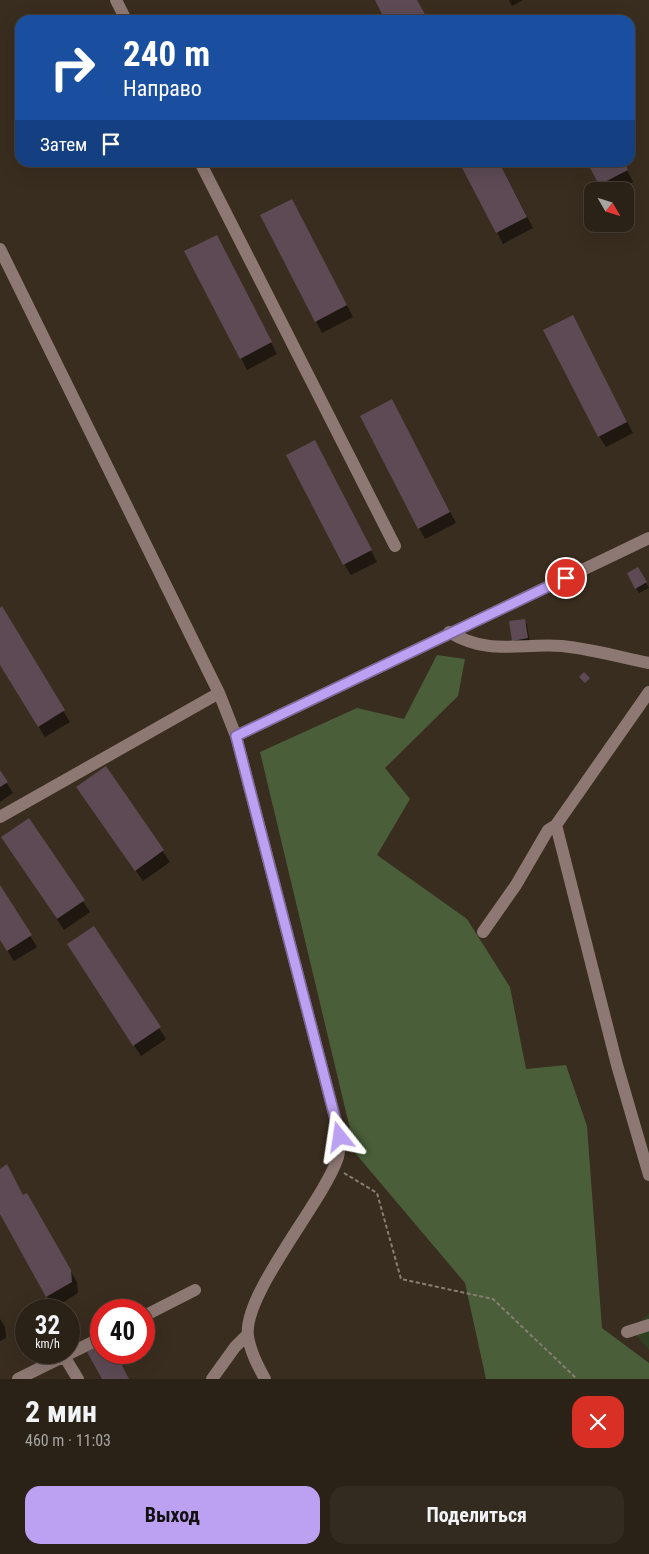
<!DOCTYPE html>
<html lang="ru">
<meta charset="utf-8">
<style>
:root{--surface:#2b2217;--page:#332a20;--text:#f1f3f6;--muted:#a6a4a1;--line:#473f36;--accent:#bca0f2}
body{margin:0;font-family:"Roboto Condensed",sans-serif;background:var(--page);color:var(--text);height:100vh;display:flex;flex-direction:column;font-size:19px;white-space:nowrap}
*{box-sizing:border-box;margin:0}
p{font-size:16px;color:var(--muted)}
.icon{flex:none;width:28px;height:28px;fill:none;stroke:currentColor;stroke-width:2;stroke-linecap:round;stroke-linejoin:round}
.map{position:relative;height:1379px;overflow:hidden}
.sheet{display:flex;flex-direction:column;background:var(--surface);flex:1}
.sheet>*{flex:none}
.guide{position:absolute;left:15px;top:15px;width:620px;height:152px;border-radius:15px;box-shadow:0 5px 20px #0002,0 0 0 1px var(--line);background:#1a4fa0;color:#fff;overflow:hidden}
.needle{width:32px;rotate:129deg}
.controls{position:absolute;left:584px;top:182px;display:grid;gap:10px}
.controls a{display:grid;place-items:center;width:50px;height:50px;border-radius:10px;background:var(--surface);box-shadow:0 5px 20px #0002,0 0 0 1px var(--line);font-size:25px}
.speed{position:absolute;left:15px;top:1299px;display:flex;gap:10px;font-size:25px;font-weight:700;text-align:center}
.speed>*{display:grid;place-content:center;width:65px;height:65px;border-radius:50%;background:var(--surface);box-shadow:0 5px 20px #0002,0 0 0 1px var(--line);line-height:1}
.speed small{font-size:12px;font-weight:400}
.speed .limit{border:8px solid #d22;background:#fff;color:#111}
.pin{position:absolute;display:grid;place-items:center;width:42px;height:42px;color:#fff;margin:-21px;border:2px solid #fff;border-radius:50%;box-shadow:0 1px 5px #0007}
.me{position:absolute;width:55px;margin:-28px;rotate:345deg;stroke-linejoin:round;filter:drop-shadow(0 0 4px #0008)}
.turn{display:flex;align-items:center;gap:18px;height:105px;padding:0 25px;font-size:22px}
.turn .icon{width:65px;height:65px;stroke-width:2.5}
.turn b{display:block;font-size:35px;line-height:42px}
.then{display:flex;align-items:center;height:48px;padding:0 25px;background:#0003;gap:10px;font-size:19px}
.round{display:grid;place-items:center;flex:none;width:52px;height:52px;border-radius:15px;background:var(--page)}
.overview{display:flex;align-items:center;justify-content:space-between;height:85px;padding:0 25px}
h1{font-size:30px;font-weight:700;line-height:38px}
.action{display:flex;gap:10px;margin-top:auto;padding:10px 25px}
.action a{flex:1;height:58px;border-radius:15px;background:var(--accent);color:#111;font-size:20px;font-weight:700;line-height:58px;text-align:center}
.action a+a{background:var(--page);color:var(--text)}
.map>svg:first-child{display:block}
.green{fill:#2f4021}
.forest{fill:#4a5e39}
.shadow{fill:#0007}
.building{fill:#5d4a54}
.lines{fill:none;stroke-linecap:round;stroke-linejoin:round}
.path{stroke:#887e73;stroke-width:2;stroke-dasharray:4 2.5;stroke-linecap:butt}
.minor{stroke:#8e7873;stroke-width:12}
.route-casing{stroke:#7a689d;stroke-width:12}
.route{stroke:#bca0f2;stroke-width:9}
</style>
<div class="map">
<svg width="649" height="1379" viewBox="0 0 649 1379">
<rect width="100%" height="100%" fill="#392d1f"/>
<!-- green -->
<path class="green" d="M649,1313V1350L632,1330Z"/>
<!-- forest -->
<path class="forest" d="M437,655L465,659L458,696L385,768L410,799L377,855L467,919L510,987L526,1069L566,1065L587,1126L602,1328L649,1363V1379H486L465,1283L356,1154L260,752L357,708L404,719Z"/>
<!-- shadow -->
<path class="shadow" d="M509,0H523L512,6Z
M499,162L533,228L503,244L497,232Z
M623,162L633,182L615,191H604L600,184Z
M298,211L353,317L322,333L261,216Z
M223,248L277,354L247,370L241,358Z
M578,328L633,433L606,447L599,436Z
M398,412L456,523L425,539L419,528Z
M321,453L377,562L351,575L344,564Z
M638,568L649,588L639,593L628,574Z
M0,609L70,722L45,737L0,663Z
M524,620L527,625L530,643L513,640Z
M105,768L170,862L143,881L85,798Z
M0,772L13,793L0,802Z
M29,820L90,912L64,930L10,849Z
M0,887L37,947L14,961L0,939Z
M94,928L166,1039L141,1056L75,955Z
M0,1170L23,1197L26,1195L77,1282L78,1293L54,1308L0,1211Z
M0,1319L5,1327L6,1338L0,1341Z"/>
<!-- building -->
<path class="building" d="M375,0H417L428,20H385Z
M459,162H499L527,217L496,233Z
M587,162H624L628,170L599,185Z
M292,199L347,305L315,322L260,215Z
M217,235L272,342L240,359L184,251Z
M573,315L627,422L598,437L543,330Z
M392,399L450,512L418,529L360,416Z
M315,440L372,550L343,565L286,455Z
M638,567L647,582L635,589L627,573Z
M2,606L65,710L38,727L0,665V608Z
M525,619L528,638L512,641L509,621Z
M584,672L590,678L585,683L579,677Z
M106,766L164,850L135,871L76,787Z
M0,770L8,782L0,787Z
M29,818L85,900L57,919L1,837Z
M0,885L32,935L7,951L0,940Z
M94,926L161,1027L133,1046L67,944Z
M7,1164L23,1195L27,1193L71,1270L72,1282L46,1297L0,1214V1169Z
M101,1344V1352H115L129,1379H102L87,1352Z"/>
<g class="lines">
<!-- path -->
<path class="path" d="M344,1173L377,1193L401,1279L493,1299L577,1379"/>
<!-- minor -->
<path class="minor" d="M116,0L126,20
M200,162L395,546
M0,249L219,693L236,736L340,1137C339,1144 340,1153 337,1160C321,1204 242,1296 248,1336C250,1351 258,1366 265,1379
M449,632C489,656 519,643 562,646C591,649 620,657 649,663
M649,692L556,825L617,1065L649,1175
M236,736L649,538
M0,817L219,693
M483,932L516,885L548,830L556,825
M144,1316L195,1290
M627,1332L649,1325
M64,1356L78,1379
M18,1379L101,1338
M212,1379L235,1347L247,1335"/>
</g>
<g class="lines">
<!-- route casing -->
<g class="route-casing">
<path id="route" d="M340,1137L236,736L566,578"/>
</g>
<!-- route -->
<use href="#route" class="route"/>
</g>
</svg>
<div class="controls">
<a><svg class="needle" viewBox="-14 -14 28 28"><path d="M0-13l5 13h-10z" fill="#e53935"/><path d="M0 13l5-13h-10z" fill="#a6a4a1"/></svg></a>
</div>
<div class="speed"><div>32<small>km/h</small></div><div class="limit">40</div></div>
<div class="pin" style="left:566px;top:578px;background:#d93025"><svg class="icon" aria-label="arrive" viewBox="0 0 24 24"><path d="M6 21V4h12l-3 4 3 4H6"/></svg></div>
<svg class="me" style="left:340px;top:1137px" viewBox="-20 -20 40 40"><path d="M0-17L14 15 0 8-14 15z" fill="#bca0f2" stroke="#fff" stroke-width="4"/></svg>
<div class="guide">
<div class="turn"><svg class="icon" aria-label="right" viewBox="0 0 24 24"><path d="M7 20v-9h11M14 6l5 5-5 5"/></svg><div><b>240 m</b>Направо</div></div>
<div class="then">Затем<svg class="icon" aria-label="arrive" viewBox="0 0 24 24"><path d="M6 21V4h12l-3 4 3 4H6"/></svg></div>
</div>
</div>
<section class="sheet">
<div class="overview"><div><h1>2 мин</h1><p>460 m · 11:03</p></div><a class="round" style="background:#d93025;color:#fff"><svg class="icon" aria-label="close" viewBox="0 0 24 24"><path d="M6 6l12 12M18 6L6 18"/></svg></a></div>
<div class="action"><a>Выход</a><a>Поделиться</a></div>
</section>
